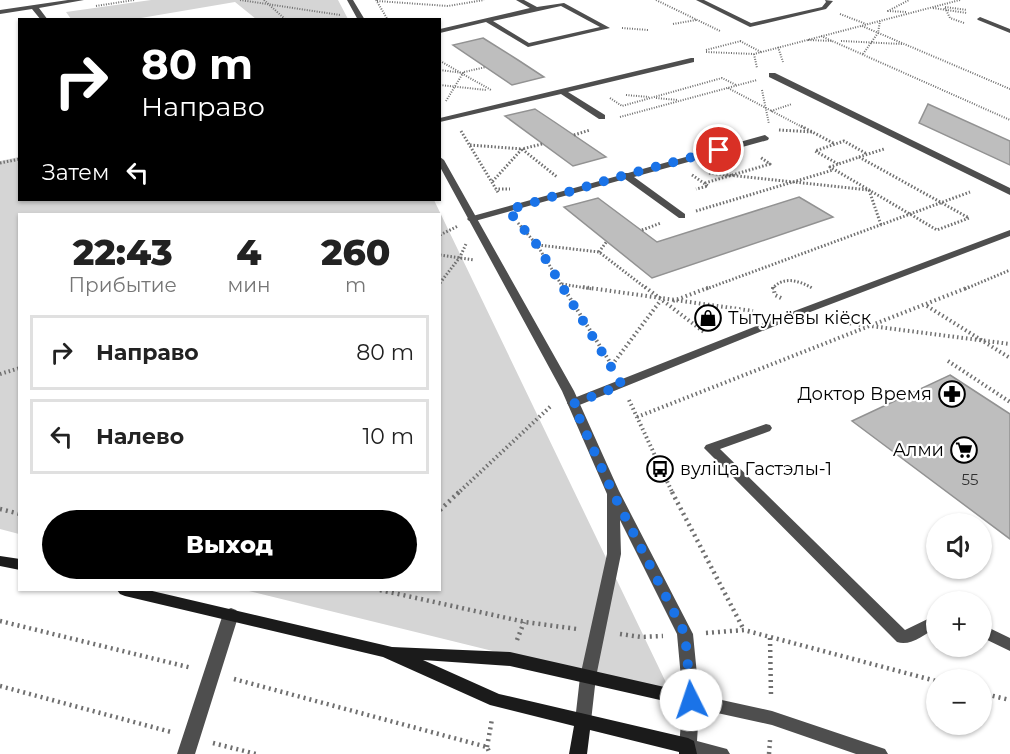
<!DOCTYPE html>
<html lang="ru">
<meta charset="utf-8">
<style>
:root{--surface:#fff;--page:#f2f2f2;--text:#222;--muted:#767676;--line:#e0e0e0;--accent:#000}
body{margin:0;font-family:Montserrat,sans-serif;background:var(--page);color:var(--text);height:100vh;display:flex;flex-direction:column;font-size:22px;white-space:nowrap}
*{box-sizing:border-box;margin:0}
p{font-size:20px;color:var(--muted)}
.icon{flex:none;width:33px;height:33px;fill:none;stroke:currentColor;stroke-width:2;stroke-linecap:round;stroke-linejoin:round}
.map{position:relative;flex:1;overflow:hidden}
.drawer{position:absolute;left:18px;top:213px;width:423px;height:378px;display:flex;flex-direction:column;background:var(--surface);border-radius:0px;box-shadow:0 2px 4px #0004}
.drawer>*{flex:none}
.guide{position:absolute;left:18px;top:18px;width:423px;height:183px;border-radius:0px;box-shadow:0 2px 4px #0004;background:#000;color:#fff;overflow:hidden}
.controls{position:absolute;left:926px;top:513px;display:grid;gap:12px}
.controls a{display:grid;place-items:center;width:66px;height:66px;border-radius:50%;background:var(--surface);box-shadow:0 2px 4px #0004;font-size:30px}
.pin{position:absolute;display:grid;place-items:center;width:51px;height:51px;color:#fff;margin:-26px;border:3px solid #fff;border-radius:50%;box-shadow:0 2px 6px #0007}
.me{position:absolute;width:66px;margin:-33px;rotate:356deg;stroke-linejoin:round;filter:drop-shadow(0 0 4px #0008)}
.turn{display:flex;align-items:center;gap:21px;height:126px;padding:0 24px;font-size:27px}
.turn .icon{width:78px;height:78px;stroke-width:2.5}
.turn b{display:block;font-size:42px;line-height:51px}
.then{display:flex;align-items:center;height:57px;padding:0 24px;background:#0003;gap:12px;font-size:22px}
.eta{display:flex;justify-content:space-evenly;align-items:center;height:102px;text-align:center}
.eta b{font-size:36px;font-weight:800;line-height:42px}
.action{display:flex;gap:12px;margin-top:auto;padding:12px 24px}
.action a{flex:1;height:69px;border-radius:36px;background:var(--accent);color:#fff;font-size:24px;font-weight:800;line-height:69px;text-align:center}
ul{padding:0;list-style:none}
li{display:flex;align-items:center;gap:18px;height:75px;margin:0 12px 9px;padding:0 12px;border:3px solid var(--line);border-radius:0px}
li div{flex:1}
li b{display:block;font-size:22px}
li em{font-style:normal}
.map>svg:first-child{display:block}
.green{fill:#d5d5d5}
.building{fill:#bebebe;stroke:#929292;stroke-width:1.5}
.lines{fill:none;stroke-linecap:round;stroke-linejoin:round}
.path-far3{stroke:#707070;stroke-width:2;stroke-dasharray:1 1.5;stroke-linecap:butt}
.path-far2{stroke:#707070;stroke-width:3;stroke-dasharray:1.5 2;stroke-linecap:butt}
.path-far1{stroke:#707070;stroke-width:4;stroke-dasharray:1.5 3;stroke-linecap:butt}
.path{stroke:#707070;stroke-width:4.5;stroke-dasharray:2 4;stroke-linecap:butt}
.service{fill:#4e4e4e;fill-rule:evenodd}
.minor{fill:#4e4e4e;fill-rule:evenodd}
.secondary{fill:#1b1b1b;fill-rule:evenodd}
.route{stroke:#1a73e8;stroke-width:10;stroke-dasharray:0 18}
.labels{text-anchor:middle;stroke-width:4.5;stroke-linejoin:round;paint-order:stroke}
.number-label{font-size:15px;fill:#303030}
.poi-label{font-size:18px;fill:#000;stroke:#fff;text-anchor:start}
</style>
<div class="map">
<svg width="1010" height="754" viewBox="0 0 1010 754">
<rect width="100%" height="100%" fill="#fff"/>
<!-- green -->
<path class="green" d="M151,0H338L348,19H256L235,2L135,19H71L66,12Z
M19,157L20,200H434L672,695L245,590H440V214H20L19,534L0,529V161Z"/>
<!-- building -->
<path class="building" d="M483,38L518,60L544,77L512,85L453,45Z
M928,104L1010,141V165L919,123Z
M535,109L556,123L606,157L573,166L505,116Z
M799,197L833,217L652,278L564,207L598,198L657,242Z
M950,375L1010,414V539L852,421Z"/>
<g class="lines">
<!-- path-far3 -->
<path class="path-far3" d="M240,0L340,15
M264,0L286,20
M376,0L388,20
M656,0L720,31
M377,1L448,6L484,0
M96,6L134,0
M945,7L967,10
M933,8L967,13
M945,8L950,18L964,23
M906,12L888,11L909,0
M840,14L866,24
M673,24L696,20
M862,26L1010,89
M622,28L648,30
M821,36L1010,120
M808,40L833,41
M740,41L761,52
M841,41L902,44
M778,47L783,62
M706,50L741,41
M706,52L754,54L960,0
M754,54L757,68
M863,54L878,33L880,21
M440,61L491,90
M440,70L463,73L446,101
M464,72L486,67
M440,85L486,90
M728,88L804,128
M762,90L769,124
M626,95L649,97
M610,98L622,106L722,78L736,85
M656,98L678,100
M771,111L792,104
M620,117L757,80"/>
<!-- path-far2 -->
<path class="path-far2" d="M801,126L835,144
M779,130L813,132
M461,131L499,194
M574,135L590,130
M542,144L522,149L557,177
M470,145L522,149L492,182
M859,157L969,218L937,230L830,167Z
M859,157L884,149
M0,163L20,159
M838,164L815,151L844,141L867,154
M709,173L869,190L881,225
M692,175L708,186L696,189
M705,183L770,164L760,157
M495,189H510
M696,211L833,170
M518,223L537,245L564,289
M642,230L661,223
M440,235L458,226
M538,245L599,252L647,289
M599,252L607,241
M440,255L474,260
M440,283L460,257L466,244
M562,284L592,289
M706,289L970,192
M772,289C783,276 798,280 812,288
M965,289L1010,270"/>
<!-- path-far1 -->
<path class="path-far1" d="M563,287L613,367
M583,287L753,311
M645,287L704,332
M773,287L775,295L783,299
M673,301L710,287
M927,306L1010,358
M832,321L1010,344
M948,361L1010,402
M612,365L661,300
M0,374L20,368
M629,400L673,494
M637,417L969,287
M457,494L552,405"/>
<!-- path -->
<path class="path" d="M672,492L744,630
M0,509L20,514
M440,510L459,492
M380,590L525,622L577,629
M0,621L192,668
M706,633L744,630L936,681
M620,634L641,637L663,636
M770,638L771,696
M517,640L524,622
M234,679L487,747L490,754
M0,686L171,732
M981,693L1010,700
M213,743L256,754
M487,747L492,719
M769,754L770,740"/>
<!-- service -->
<path class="service" d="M68,0H84L39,8L48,20H41L32,9L0,14V10Z
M516,0H524L537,7L564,3L610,28L528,47L486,22L440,33V29L530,8ZM561,6L600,27L529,43L493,21Z
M696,0H704L751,23L822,7L826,2L825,0L833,1L826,9L750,27Z
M980,17L1010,29V33L978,20L977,19Z
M691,58H694V62L568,92L605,115V119H599L561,94L440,122V118Z
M769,73H775L1010,188V195L769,77Z
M765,135L769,138L768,140L634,177L685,214V218H679L625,179L475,221H469L467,219L469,217L621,175L622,173H628Z
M1010,230V236L797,317L577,406H569L567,403L569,400L789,313Z
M766,424L770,425L772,428L770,431L720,449L905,630L936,615V628C925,634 910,647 897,642L704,448L706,445Z
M231,608L236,610L239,614L195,754H177L223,614L226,610Z
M981,624L1010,638V651L981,637Z"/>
<!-- minor -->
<path class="minor" d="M347,0H353L365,20H358Z
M440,157L444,160L574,391L619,491L693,634L699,695L772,711L885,749L888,754H856L772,725L699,709L697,741L727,749L730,754H690L682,751L679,746L683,700L677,634L620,520L621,554L596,677L591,721L589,726L583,728L577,726L575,721L580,677L607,554V494L562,391L440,167Z"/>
<!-- secondary -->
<path class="secondary" d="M0,556L20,559V570L0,566Z
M117,590H148L392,647L510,652L691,693L697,695L699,700L697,705L691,707L510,666L423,660L499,694L688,738L694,741L697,754H679V752L590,730L587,754H569L574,726L490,705L383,657L125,596L120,594Z"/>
</g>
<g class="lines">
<!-- route -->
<path class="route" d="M691,700L685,634L612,491L573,404L622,385L537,245L508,210L625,175L719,150"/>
</g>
<!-- icons -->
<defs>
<g id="shop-ring" transform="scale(1.35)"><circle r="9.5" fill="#fff" stroke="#000" stroke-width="1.5"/><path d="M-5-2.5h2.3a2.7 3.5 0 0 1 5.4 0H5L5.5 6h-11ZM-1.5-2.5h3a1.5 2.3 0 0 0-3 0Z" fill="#000"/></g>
<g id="pharmacy-ring" transform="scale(1.35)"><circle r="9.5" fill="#fff" stroke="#000" stroke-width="1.5"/><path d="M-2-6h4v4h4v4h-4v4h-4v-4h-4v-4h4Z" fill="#000"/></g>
<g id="supermarket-ring" transform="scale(1.35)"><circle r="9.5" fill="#fff" stroke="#000" stroke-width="1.5"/><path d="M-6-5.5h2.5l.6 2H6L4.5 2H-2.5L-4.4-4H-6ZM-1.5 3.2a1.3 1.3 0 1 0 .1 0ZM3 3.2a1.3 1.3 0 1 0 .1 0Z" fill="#000"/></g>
<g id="bus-ring" transform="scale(1.35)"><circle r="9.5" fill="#fff" stroke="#000" stroke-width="1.5"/><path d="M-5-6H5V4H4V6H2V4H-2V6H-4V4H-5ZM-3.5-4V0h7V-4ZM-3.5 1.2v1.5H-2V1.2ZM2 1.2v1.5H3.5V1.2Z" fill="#000"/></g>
</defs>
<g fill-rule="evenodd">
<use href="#shop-ring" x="708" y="318"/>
<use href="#pharmacy-ring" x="952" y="394"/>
<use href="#supermarket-ring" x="964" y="450"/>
<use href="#bus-ring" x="660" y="469"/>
</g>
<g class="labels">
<!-- number labels -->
<g class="number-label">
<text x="970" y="485">55</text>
</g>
<!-- poi labels -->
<g class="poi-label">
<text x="728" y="324">Тытунёвы кіёск</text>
<text x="932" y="400" text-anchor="end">Доктор Время</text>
<text x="944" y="456" text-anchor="end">Алми</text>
<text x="680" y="475">вуліца Гастэлы-1</text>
</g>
</g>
</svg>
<div class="controls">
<a><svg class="icon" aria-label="sound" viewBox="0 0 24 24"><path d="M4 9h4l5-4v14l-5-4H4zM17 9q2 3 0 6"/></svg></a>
<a>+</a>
<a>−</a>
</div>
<div class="pin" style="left:719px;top:150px;background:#d93025"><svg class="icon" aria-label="arrive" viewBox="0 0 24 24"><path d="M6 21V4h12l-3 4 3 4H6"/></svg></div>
<svg class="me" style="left:691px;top:700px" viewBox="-20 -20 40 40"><circle r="19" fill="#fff"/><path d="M0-13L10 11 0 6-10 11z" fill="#1a73e8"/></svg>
<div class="guide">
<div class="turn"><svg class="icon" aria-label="right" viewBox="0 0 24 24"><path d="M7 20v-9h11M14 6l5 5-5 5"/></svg><div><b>80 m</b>Направо</div></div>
<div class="then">Затем<svg class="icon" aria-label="left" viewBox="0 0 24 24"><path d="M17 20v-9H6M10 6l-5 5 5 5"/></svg></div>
</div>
<section class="drawer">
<div class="eta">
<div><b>22:43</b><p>Прибытие</p></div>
<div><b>4</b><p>мин</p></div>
<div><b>260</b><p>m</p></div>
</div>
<ul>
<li><svg class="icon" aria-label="right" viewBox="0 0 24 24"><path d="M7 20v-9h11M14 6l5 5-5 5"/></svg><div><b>Направо</b></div><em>80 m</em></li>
<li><svg class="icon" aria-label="left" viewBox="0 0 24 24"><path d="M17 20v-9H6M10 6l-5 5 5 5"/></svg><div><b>Налево</b></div><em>10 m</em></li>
</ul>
<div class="action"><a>Выход</a></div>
</section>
</div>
